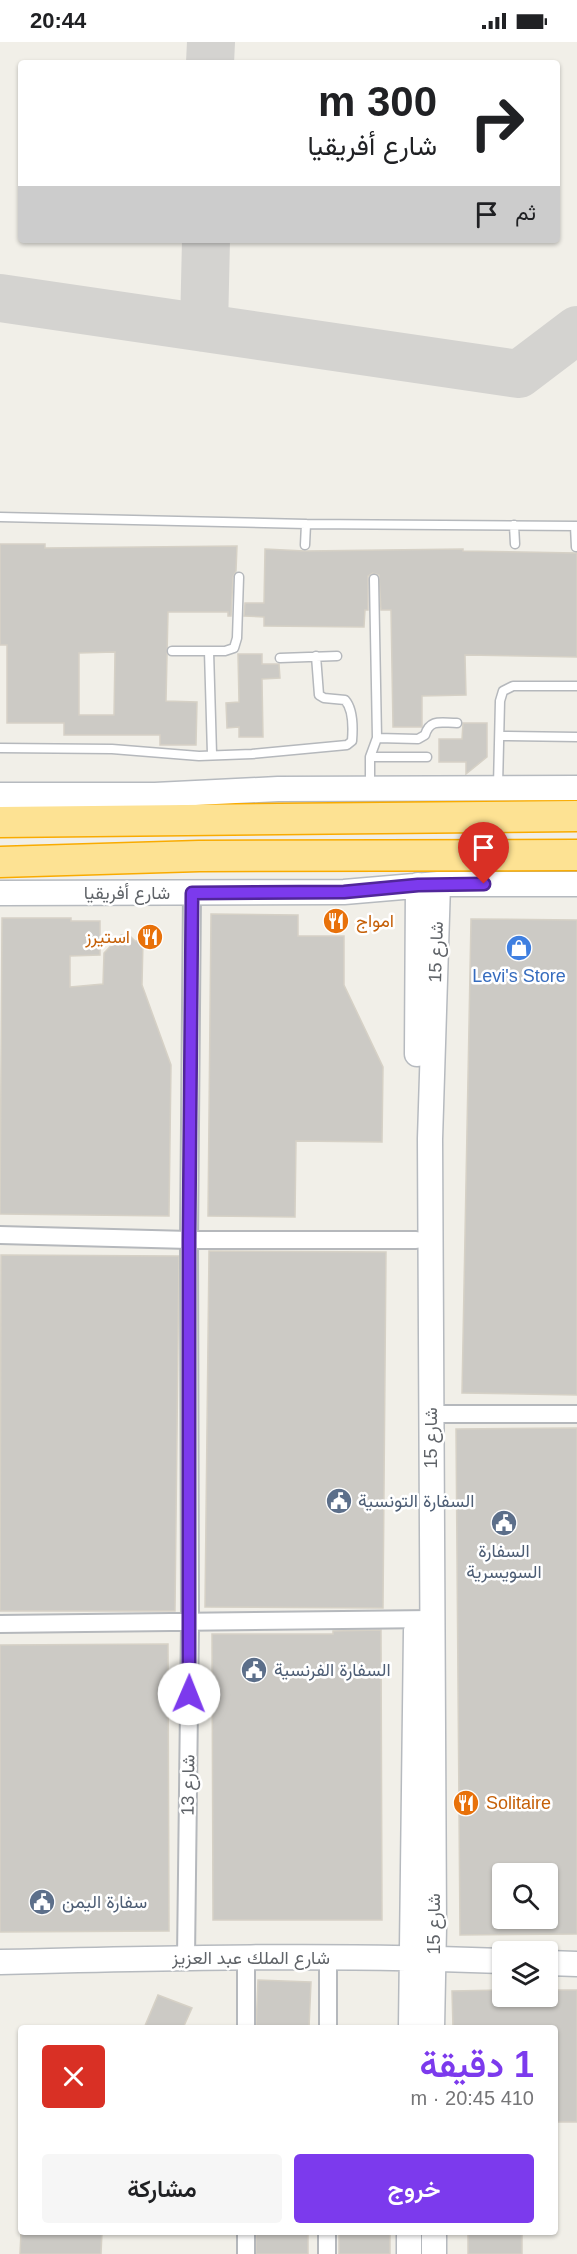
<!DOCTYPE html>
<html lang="ar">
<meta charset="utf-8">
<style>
:root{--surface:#fff;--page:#f6f6f6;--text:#202124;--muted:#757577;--accent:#7c3aed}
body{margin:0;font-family:Helvetica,Vazirmatn,sans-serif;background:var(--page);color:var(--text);direction:rtl;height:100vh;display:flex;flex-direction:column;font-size:22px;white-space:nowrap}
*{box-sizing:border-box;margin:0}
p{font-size:20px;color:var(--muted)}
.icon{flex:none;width:33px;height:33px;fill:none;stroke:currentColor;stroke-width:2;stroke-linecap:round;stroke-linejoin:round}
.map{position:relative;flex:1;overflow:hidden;direction:ltr}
.sheet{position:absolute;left:18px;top:1983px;width:540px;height:210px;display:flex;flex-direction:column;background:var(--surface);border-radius:6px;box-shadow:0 2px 4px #0004;direction:rtl}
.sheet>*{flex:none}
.banner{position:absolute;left:18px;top:18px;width:542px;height:183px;border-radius:6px;box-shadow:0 2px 4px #0004;direction:rtl;background:#fff;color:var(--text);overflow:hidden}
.controls{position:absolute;left:492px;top:1821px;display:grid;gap:12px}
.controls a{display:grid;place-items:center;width:66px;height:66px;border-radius:6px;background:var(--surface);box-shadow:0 2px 4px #0004;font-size:30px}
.pin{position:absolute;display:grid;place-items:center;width:51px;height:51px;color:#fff;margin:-62px -26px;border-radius:50% 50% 50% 0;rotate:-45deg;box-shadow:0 0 6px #0007}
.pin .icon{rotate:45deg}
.me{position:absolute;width:66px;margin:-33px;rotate:1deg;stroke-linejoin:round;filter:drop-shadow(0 0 4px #0008)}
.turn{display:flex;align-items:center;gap:21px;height:126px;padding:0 24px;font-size:27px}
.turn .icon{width:78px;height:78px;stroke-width:2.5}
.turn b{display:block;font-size:42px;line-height:51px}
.then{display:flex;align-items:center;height:57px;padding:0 24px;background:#0003;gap:12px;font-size:22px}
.round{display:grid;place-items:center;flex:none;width:63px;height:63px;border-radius:6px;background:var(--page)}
.summary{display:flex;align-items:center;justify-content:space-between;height:102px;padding:0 24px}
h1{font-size:36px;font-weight:600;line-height:45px;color:var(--accent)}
.action{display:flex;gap:12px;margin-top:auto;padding:12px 24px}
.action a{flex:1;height:69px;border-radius:6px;background:var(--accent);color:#fff;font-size:24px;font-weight:600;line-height:69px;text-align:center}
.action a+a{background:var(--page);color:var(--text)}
.status{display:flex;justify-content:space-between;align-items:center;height:42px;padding:0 30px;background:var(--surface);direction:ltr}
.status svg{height:16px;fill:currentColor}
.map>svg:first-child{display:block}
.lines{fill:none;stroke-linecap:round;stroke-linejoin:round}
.taxiway{stroke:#d4d3d0;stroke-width:48}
.building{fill:#cccac5;stroke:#d6d1c6;stroke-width:1.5;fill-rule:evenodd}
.lane-casing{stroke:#b5b8bc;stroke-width:11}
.street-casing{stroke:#b5b8bc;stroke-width:20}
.secondary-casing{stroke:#b6babf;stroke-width:27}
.highway-casing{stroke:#f9ab00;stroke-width:33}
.lane{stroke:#fff;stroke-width:8}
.street{stroke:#fff;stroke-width:16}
.secondary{stroke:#fff;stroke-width:24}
.highway{stroke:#fde293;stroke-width:30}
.route-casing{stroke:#51269a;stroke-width:15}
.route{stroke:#7c3aed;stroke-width:10}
.labels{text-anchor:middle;stroke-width:5;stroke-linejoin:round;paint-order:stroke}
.street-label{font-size:18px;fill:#5f6368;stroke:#fff}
.food-label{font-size:18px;fill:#c56008;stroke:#fff;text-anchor:start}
.shop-label{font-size:18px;fill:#366cbe;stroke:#fff}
.service-label{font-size:18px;fill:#4e5e75;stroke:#fff;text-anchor:start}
</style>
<div class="status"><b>20:44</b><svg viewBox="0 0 49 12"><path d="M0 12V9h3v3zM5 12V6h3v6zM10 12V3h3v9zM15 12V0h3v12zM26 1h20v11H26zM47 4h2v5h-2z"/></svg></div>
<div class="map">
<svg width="577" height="2212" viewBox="0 0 577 2212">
<rect width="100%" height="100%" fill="#f1efe8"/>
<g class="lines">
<!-- taxiway -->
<path class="taxiway" d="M210,21L211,0
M0,256L519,332L577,288
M204,286L206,198"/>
</g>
<!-- building -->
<path class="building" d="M0,502H45V506L237,504L236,529L233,535L231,574H228V570H168L166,659L197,660L196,703H160V693H64V681H7V603H0ZM115,610L114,673H79V611Z
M265,507L305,509L463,507V509L577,511V615L465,613L466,653L422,654V685H393L391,568H381L379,533L373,531L368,534V568H365L364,585L264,584V575L244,574L245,561H264Z
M238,612H262V622H279L280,636L262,637L263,695H239V685L227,686L226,661L239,660Z
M463,681H487V715L466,732V720H439V697H462Z
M211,872L298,873V894H344V943L383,1025L382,1100L296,1099L295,1175L208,1174Z
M2,876H71V879H100V913L70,914V945L103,942L104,911L121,893H129L135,899H143L142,943L171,1023L169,1174L0,1172Z
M471,877L577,878V1353L462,1351Z
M209,1209L386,1210L383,1566L205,1565Z
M1,1213L179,1214L175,1569H0Z
M577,1386V1892L460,1893L456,1387ZM502,1832H548V1876H502Z
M381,1588L382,1878H213L212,1592H333V1589Z
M168,1602L169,1889L0,1890V1603Z
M258,1938L311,1940L309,1986H256Z
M502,1948V1954H548V1948H577V2080H555V1986H453L452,1949Z
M158,1953L192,1966L183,1986H144Z
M21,2190H102L101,2212H20Z
M256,2190H308V2212H256Z
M339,2190H390V2212H339Z
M468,2190H522V2212H468Z"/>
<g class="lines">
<!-- lane casing -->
<g class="lane-casing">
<path id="lane" d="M0,475L306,482L577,484
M514,483L515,502
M575,484L576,505
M305,503L306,482
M172,609H225L234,606L237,596L239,535
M209,609L212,712
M280,616L337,614
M501,694L577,695
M377,696L418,697L425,693C430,676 442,681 457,681
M0,706L112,707L199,714L252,712L347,703L352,699C353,687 353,667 345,658L324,656L319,653L316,614
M370,715H427
M498,744L500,659L503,649L513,644H577
M370,745V715L377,696L374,537"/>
</g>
<!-- street casing -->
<g class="street-casing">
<path id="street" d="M0,1193L189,1198H416
M431,1372H577
M0,1582L432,1577
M186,1916L190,1581L189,1198L192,851
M246,1986V1917
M328,1986V1916
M246,2212V2190
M327,2212V2190"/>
</g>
<!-- secondary casing -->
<g class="secondary-casing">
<path id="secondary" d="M0,753H155L278,747L577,746
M0,851L344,850L438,842H577
M417,1012L418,843
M0,1920C167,1916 335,1912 502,1919
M548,1921L577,1922
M411,1986L416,1589
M432,1986L434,1885L430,1097L438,842
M434,2190V2212
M409,2212V2190"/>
</g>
<!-- highway casing -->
<g class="highway-casing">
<path id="highway" d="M0,780L577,774
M0,820L199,814L577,813"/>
</g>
<!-- lane -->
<use href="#lane" class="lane"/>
<!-- street -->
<use href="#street" class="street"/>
<!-- secondary -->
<use href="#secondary" class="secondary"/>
<!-- highway -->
<use href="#highway" class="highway"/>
</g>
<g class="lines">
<!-- route casing -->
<g class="route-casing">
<path id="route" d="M189,1652V1198L192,851L344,850L418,843L484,842"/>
</g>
<!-- route -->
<use href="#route" class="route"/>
</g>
<!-- icons -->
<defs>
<g id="restaurant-disc" transform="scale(1.35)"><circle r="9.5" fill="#e8710a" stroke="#fff"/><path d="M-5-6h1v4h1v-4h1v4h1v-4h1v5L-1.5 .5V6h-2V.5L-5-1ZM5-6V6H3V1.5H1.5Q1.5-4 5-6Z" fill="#fff"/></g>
<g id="shop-disc" transform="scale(1.35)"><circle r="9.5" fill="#3f7fe0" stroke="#fff"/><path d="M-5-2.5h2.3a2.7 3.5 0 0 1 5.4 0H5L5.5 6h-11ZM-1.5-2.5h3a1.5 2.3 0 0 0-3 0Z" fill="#fff"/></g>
<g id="civic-disc" transform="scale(1.35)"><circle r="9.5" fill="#5c6f8a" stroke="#fff"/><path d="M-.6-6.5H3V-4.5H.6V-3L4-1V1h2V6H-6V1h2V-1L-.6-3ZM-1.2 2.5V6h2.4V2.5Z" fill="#fff"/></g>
</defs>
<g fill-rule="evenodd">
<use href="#restaurant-disc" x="336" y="879"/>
<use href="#restaurant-disc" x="150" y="895"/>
<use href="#shop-disc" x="519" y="906"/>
<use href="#civic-disc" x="339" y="1459"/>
<use href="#civic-disc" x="504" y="1481"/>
<use href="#civic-disc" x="254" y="1628"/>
<use href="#restaurant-disc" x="466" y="1761"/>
<use href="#civic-disc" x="42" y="1860"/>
</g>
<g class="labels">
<!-- street labels -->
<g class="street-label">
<text x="127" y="857">شارع أفريقيا</text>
<text transform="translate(436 910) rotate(-88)" y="6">شارع 15</text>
<text transform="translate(431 1396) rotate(-90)" y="6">شارع 15</text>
<text transform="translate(188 1743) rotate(-89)" y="6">شارع 13</text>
<text transform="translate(434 1882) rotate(-90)" y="6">شارع 15</text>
<text x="251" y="1922">شارع الملك عبد العزيز</text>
</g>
<!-- food labels -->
<g class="food-label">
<text x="356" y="885">امواج</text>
<text x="130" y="901" text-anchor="end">استيرز</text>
<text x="486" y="1767">Solitaire</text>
</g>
<!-- shop labels -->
<g class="shop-label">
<text x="519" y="940">Levi's Store</text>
</g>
<!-- service labels -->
<g class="service-label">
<text x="358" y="1465">السفارة التونسية</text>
<text x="504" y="1515" text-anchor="middle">السفارة<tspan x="504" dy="21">السويسرية</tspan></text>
<text x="274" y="1634">السفارة الفرنسية</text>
<text x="62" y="1866">سفارة اليمن</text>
</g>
</g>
</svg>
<div class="controls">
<a><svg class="icon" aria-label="search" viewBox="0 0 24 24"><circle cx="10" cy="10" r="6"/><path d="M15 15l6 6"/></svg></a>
<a><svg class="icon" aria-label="layers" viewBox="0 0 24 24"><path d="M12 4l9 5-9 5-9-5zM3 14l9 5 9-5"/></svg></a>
</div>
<div class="pin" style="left:484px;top:842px;background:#d93025"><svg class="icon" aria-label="arrive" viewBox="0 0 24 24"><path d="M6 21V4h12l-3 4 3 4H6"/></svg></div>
<svg class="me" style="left:189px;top:1652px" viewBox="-20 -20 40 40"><circle r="19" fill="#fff"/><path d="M0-13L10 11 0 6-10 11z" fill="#7c3aed"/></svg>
<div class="banner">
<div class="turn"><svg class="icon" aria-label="right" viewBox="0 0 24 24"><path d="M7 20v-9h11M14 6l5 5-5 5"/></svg><div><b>300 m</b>شارع أفريقيا</div></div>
<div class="then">ثم<svg class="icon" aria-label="arrive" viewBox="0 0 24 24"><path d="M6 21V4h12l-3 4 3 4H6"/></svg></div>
</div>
<section class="sheet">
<div class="summary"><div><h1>1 دقيقة</h1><p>410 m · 20:45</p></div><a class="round" style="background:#d93025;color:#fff"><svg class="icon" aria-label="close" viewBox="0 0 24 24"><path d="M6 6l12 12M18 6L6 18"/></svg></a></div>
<div class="action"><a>خروج</a><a>مشاركة</a></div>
</section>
</div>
